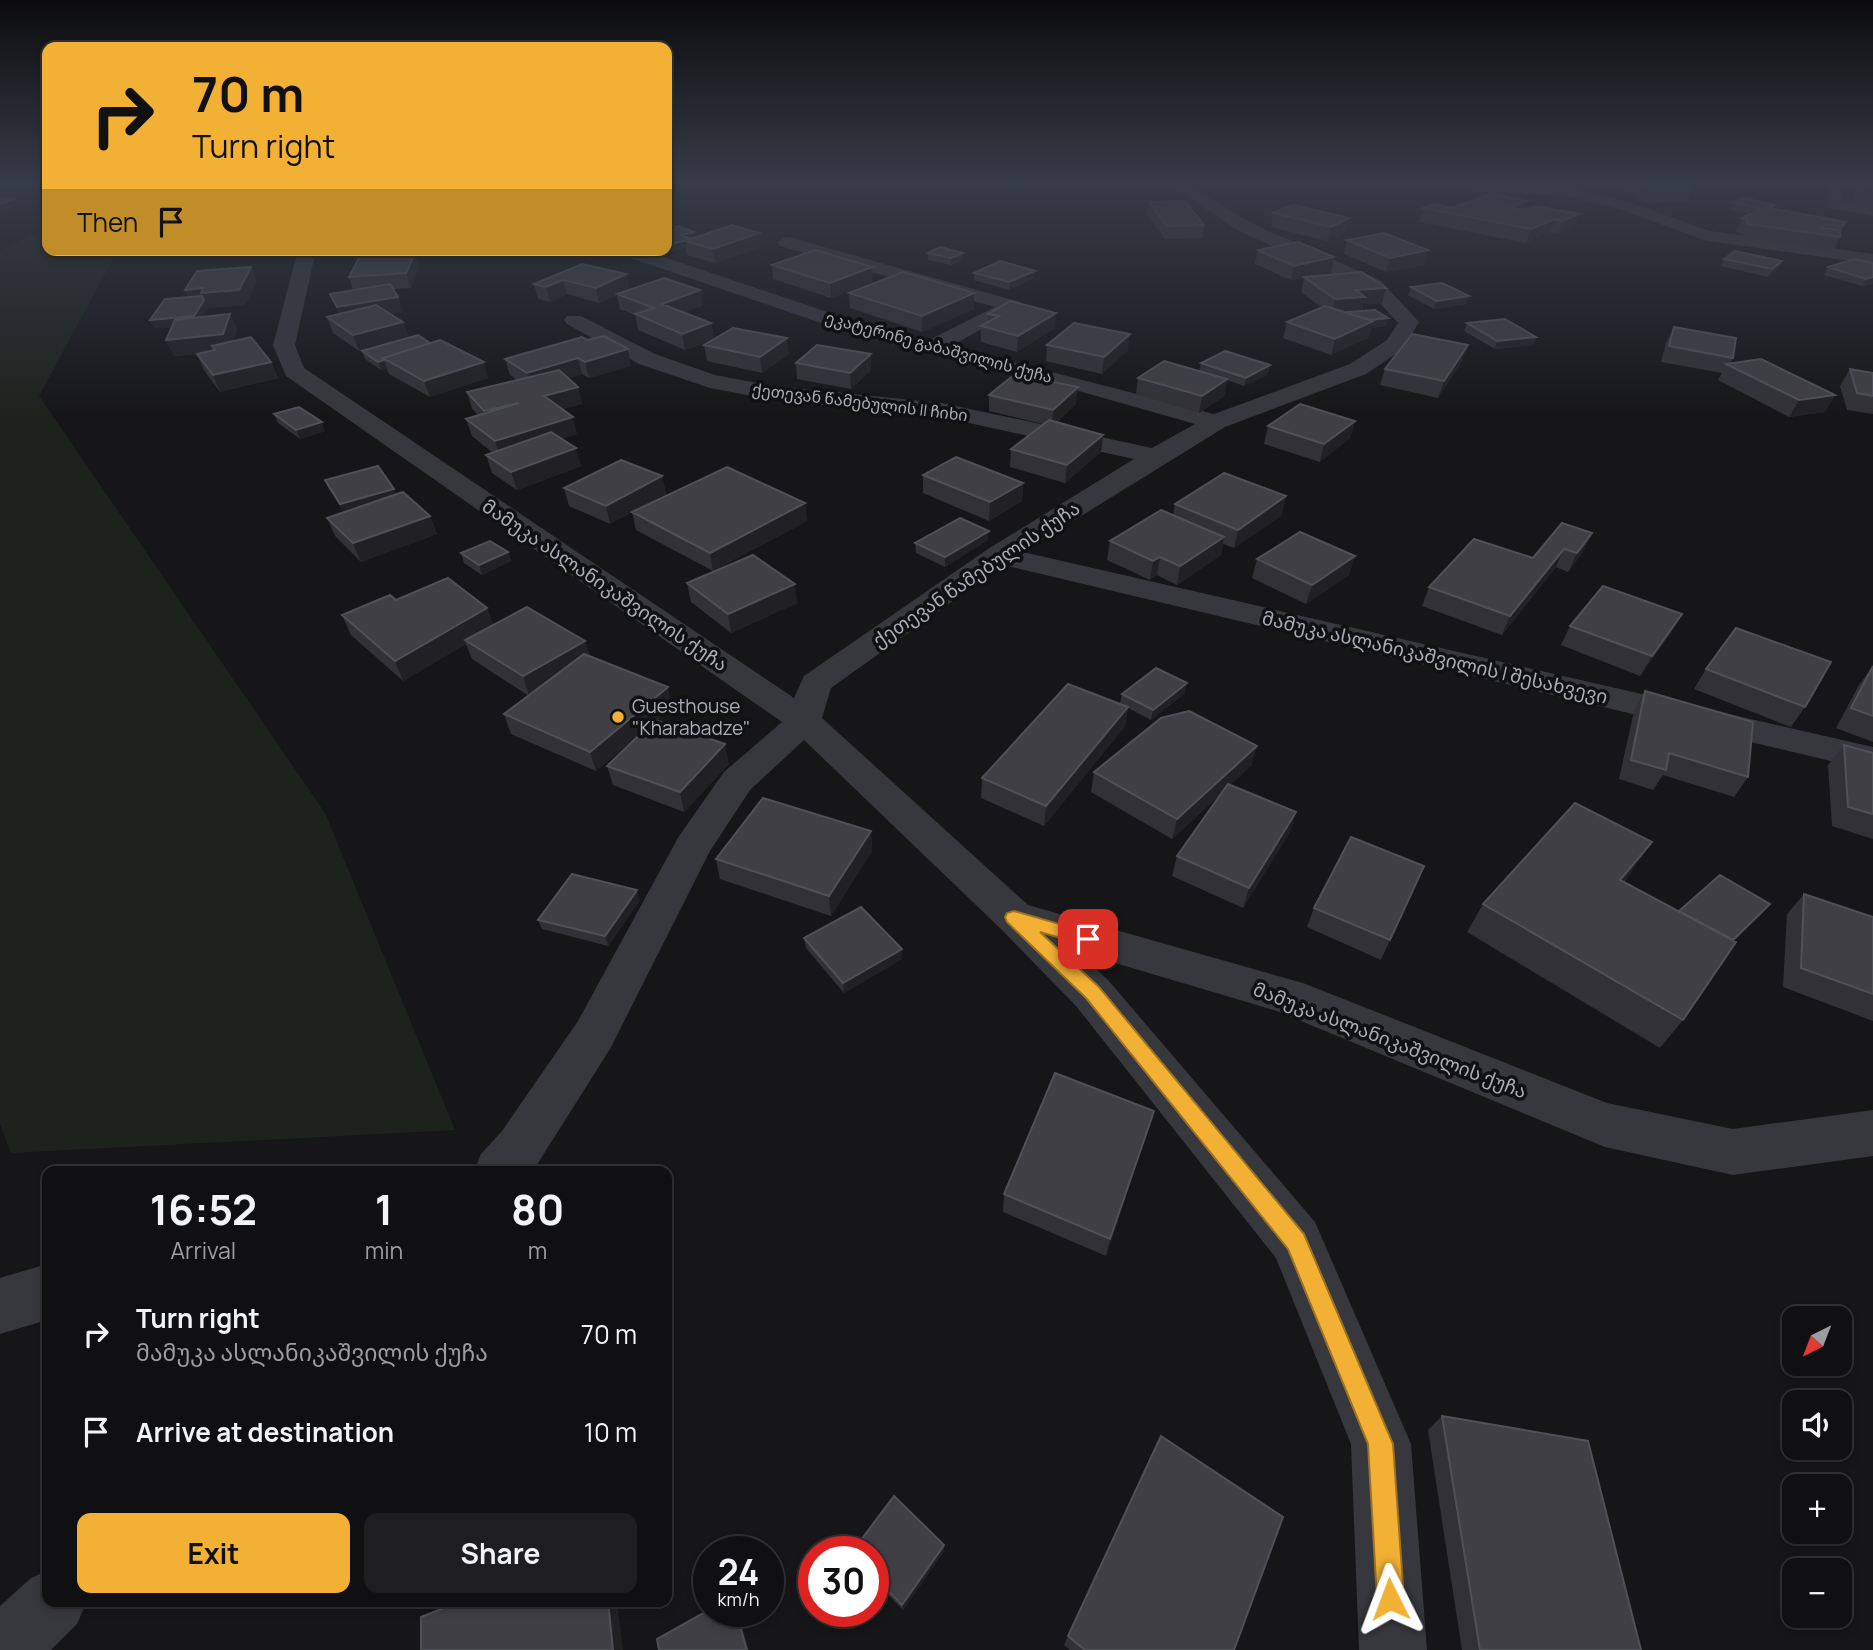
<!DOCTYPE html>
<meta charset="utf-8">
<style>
:root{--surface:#101012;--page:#1e1e20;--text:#f1f3f6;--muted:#9c9d9f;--line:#303032;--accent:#f2b134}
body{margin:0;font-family:Manrope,"Noto Sans Georgian",sans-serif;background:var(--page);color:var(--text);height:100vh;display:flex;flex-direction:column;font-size:26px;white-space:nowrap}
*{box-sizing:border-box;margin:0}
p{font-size:23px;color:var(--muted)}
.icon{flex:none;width:38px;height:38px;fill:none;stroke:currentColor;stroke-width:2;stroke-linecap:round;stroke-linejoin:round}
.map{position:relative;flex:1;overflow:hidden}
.side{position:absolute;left:42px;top:1166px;width:630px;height:441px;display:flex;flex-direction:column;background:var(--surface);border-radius:14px;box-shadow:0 4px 10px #0003,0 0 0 2px var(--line)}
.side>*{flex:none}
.banner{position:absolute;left:42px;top:42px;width:630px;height:214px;border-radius:14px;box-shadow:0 4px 10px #0003,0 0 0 2px var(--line);background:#f2b134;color:#111;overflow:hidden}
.needle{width:46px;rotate:222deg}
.controls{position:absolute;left:1782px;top:1306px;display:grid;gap:14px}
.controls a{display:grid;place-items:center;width:70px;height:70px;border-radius:14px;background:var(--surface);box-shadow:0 4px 10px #0003,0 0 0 2px var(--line);font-size:35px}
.speed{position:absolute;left:693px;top:1536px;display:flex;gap:14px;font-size:35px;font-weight:700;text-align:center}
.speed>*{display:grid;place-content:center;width:91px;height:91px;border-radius:50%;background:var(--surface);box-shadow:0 4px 10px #0003,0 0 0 2px var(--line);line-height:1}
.speed small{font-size:18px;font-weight:400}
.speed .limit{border:10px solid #d22;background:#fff;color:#111}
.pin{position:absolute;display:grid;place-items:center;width:60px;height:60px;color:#fff;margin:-30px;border-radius:14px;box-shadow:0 4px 10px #0006}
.me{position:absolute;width:77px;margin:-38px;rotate:357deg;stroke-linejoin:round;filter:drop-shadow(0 0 5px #0008)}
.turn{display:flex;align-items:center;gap:24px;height:147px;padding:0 35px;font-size:32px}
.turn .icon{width:91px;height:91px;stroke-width:2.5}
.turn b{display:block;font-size:49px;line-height:60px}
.then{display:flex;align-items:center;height:66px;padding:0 35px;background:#0003;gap:14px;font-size:26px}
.eta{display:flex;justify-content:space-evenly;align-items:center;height:119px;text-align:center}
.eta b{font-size:42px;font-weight:700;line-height:49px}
.button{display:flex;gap:14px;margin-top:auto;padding:14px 35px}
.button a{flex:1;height:80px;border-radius:14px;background:var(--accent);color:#111;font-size:28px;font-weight:700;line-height:80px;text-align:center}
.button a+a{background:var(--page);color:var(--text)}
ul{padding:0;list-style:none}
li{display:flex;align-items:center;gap:21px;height:98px;padding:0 35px}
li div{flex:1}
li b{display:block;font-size:26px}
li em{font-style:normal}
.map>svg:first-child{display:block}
.green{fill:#1c231d}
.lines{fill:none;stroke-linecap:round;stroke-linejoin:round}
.minor{fill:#37383d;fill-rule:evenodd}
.wall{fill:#323236}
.shaded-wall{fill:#212124}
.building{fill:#3f3f44;stroke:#4f5156;stroke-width:2}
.route{fill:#f2b134;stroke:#9d7322;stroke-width:2}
.poi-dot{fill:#f2b134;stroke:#111113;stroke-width:2.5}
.labels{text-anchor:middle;stroke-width:7;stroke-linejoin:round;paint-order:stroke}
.far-street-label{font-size:16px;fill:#a8adb8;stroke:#111113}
.street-label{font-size:19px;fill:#a8adb8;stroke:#111113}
.poi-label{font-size:19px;fill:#a8adb8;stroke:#111113;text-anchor:start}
</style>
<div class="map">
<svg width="1873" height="1650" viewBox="0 0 1873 1650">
<rect width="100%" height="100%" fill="#161618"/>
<!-- green -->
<path class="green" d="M47,229V250H120L113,259L39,396L325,813L455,1130L11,1153L0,1124V250Z"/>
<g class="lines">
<!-- minor -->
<path class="minor" d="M1167,183H1186L1251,223L1381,281L1419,322L1403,349L1366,374L1225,427L1023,552L1873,747V771L1003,565L831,688L822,718L1028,905L1303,983L1607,1103L1733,1129L1873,1110V1156L1733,1175L1605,1147L1277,1011L1078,952L1108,980L1315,1222L1411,1444L1427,1650H1359L1351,1444L1276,1258L1076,1006L1001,929L804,740L750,790L710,851L610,1049L538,1163L531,1171H474L481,1154L502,1131L578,1021L679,836L724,772L782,722L286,376L273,345L298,250H316L295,345L304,368L794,698L804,676L988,549L1134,459L942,417L773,400L710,388L639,364L567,324L564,320L567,316H581L655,354L715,375L773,386L942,403L1152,448L1195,424L1033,378L859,336L619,254L616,250H643L872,327L929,340L995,307L780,246L777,242L786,237L792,238L1020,302L1023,306L951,346L1214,414L1350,364L1387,340L1398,323L1367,289L1239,231Z
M1380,183L1561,185L1631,203L1710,231L1873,254V264L1707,241L1619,209L1561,195L1388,188Z
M1830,184H1842L1843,201L1873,206V216L1829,208L1827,205Z
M47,1264V1320L0,1334V1278Z
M47,1571V1601H87L77,1624L51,1650H0V1606L31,1578Z"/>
</g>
<!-- wall -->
<path class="wall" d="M1429,183H1452L1430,184Z
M1490,183H1527L1494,185Z
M1620,183H1682L1692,189L1687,202L1646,203L1619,188Z
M1857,183H1873V206L1851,203Z
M1526,201L1523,210L1579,214L1574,228L1558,234L1550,232L1526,243L1419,222L1423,208H1451Z
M1149,202L1204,225L1202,238L1165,239L1147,215Z
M1733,202L1774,209L1846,222L1840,233V237L1833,251L1740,237L1741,233L1736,232L1742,218L1751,214L1730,209Z
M1273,213L1349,218L1346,232L1327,241L1271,227Z
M667,229L695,238L761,247L715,263L687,255L686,247L673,251L667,248Z
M1347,240L1428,250L1424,265L1386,272L1344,254Z
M230,250H289L286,254L233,257Z
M377,250H425L426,255L416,256L419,267L411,288L393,289L398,297L403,312L392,314L409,337L359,351L333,333L327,317L339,314L330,294L353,290L349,277L378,255Z
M1258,250L1334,257L1331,272L1309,277L1382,303L1363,304L1362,311L1388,318L1386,326L1371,328L1369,337L1331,355L1283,338L1287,322L1322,308L1301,292L1304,278L1291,280L1255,264Z
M928,253L962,260L951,265L928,260Z
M1724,259L1782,261L1778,268L1768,277L1721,266Z
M1873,263V284L1862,286L1824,275L1828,267Z
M582,264L626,274L629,289L700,290L702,306L683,312L711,323L714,339L685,350L638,330L635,315L620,309L617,295L599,303L567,294L550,302L538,299L534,284Z
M772,265L873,282L831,298L773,279Z
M974,273L1034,278L1009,290L974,280Z
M257,281L245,305L208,308L202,317L230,314L237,330L233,341L271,362L278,378L220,392L204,370L197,354L174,356L166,340L172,327L154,328L150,320L189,297L185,290Z
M1411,287L1466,304L1434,309L1408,295Z
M849,293L974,309L922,332L850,308Z
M988,314L1055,328L1017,352L981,342V326L988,323Z
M1467,323L1536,337L1533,345L1495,349L1464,331Z
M1674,327L1733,358L1730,363L1835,395L1825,412L1789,417L1718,380L1722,373L1661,362L1666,343Z
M582,337L631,366L589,378L582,374L568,378L578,387L582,404L562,409L577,434L561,439L581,466L517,490L492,473L486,455L493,453L472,436L466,419L478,415L472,409L467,392L517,380L510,375L505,359Z
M704,345L789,354L762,373L707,361Z
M1047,345L1128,350L1102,374L1046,361Z
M362,351L488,378L430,397L389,374L387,369L381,370L365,359Z
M871,354V370L851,389L797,379L796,363Z
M1462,361L1438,398L1380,385L1385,369Z
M1201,363L1268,374L1244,386L1227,380L1224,396L1199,413L1136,394L1138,378L1208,374L1199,371Z
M1850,369L1873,373V414L1847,410L1840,386Z
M989,395L1076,404L1057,422L1103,435L1101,452L1065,483L1010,467L1011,449L1043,424L989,411Z
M274,414L325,431L300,439L278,423Z
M1355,421L1350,438L1320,462L1264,444L1268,426Z
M923,475L1023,483L1022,501L989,521L923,493Z
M662,476L666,494L633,511L805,503L807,521L713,571L636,530L632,512L610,524L569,506L564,488Z
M325,480L396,494L430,516L437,534L361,562L335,536L327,518L344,512L329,489Z
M1175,504L1282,515L1234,548L1223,544L1221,555L1177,585L1157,575L1150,580L1107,560L1110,541L1173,515Z
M1562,523L1583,552L1568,572L1556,567L1502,635L1422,606L1429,587L1533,558Z
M988,540L945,567L916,553L915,543Z
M508,552L511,561L482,575L464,563L461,553Z
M1355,556L1349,575L1306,604L1252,578L1257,559Z
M687,583L797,603L731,633L691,602Z
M396,600L487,608L493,625L585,641L590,656L672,707L656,721L729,764L684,812L613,785L607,766L641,733L596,771L511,734L504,714L529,696L472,659L466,644L403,681L351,635L342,615Z
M1682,614L1671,633L1640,676L1561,645L1570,626Z
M1873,666V742L1836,728L1859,685Z
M1706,669L1805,707L1791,727L1694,689Z
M1645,691L1748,777L1734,797L1663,775L1653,790L1619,779L1634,711Z
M1185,693L1151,720L1128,708L1125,726L1044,826L981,798L982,778L1120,704L1122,694Z
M1844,745L1873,753V839L1832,826L1828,765Z
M1252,765L1230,785L1296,812L1290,832L1243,908L1172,876L1177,856L1222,793L1172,839L1091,792L1094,772Z
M871,831L872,851L831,916L720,879L716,859Z
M1632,871L1624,882L1679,911L1762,914L1734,941L1683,1020L1660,1048L1467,932L1483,904Z
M1804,894L1873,917V1021L1783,987L1787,914Z
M640,900L608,946L542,929L538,920Z
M1314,908L1390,940L1381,960L1307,927Z
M804,938L902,949V959L844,993L806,948Z
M1154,1111L1148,1129L1106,1256L1003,1212L1004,1194Z
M1442,1416L1641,1650H1462L1428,1430Z
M1161,1436L1234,1650H1070L1064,1645Z
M944,1551L903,1610L873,1579V1552Z"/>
<!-- shaded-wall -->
<path class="shaded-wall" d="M11,183H47V189L0,200V186Z
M15,199L18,205L0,212V204Z
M1526,201L1522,214L1510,207Z
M1579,214L1574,228L1558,234L1563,221Z
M1349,218L1346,232L1327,241L1331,227Z
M1555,219L1550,232L1526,243L1531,229Z
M694,232L695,239L686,242V247L673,251L672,244L682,235Z
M759,233L761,247L715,263L713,249Z
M399,250H425L426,255L416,256L419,267L411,288L406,273L380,260L377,253Z
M1428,250L1424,265L1386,272L1390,258Z
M963,253L962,260L951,265V258Z
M1334,257L1331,272L1291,280L1294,266Z
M1782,261L1778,268L1768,277L1772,269Z
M251,267L257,281L245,305L208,308L198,324L154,328L150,320L192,305L185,290Z
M872,267L873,282L831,298L830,283Z
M1035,271L1034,278L1009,290V282Z
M626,274L629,289L599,303L596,288Z
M1873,277V284L1862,286L1866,279Z
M563,280L567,294L550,302L546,287Z
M1386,288L1382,303L1363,304L1361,312L1332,315L1335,299L1356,290Z
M700,290L702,306L665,319L662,304Z
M974,293V309L922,332V316Z
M1469,296L1466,304L1434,309L1437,301Z
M398,297L403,312L342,323L337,307Z
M1056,313L1055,328L1017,352L1018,336Z
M230,314L237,330L230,350L212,346L214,352L174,356L166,340Z
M1388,318L1386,326L1371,328L1369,337L1331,355L1335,339L1360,321Z
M403,322L409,337L359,351L353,335Z
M711,323L714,339L685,350L682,334Z
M1130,334L1128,350L1102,374L1104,357Z
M1536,337L1533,345L1495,349L1497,341Z
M787,338L789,354L762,373L760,357Z
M1468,345L1462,361L1438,398L1444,381Z
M628,349L631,366L589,378L585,362Z
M871,354V370L851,389L850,373Z
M578,358L582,374L531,389L527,373Z
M384,360L387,369L381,370L378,362Z
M271,362L278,378L220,392L213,375Z
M484,362L488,378L430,397L424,381Z
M1270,365L1268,374L1244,386L1246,378Z
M1227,379L1224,396L1199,413L1202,396Z
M578,387L582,404L548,413L544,396Z
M1078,387L1076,404L1052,426L1053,410Z
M1835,395L1825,412L1789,417L1799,400Z
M519,403L489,428L484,411Z
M573,417L577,434L500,459L495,441Z
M1355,421L1350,438L1320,462L1324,444Z
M322,422L325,431L300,439L296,430Z
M1103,435L1101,452L1065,483L1067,465Z
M576,448L581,466L517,490L511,472Z
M662,476L666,494L610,524L606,506Z
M1023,483L1022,501L989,521L990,502Z
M394,489L398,498L344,513L340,504Z
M1286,496L1282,515L1234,548L1238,530Z
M805,503L807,521L713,571L710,553Z
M430,516L437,534L361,562L353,543Z
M989,531L988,540L945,567V557Z
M1592,533L1583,552L1568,572L1577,553Z
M1224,537L1221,555L1177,585L1180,566Z
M1564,549L1556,567L1502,635L1510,616Z
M508,552L511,561L482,575L479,565Z
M1355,556L1349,575L1306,604L1312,585Z
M1160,557L1157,575L1150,580L1153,561Z
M795,584L797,603L731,633L728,614Z
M487,608L494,627L465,640L466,644L403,681L395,661Z
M1682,614L1671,633L1640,676L1652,656Z
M585,641L591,660L529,696L523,676Z
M1187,683L1185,693L1151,720L1153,710Z
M668,687L672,707L596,771L590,752Z
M1128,707L1125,726L1044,826L1046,806Z
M725,744L729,764L684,812L680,792Z
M1257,746L1252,765L1172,839L1177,819Z
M1296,812L1290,832L1243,908L1249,888Z
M871,831L872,851L831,916L829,896Z
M1652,842L1632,871L1601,909L1620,880Z
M637,890L640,900L608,946L605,936Z
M1770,904L1762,914L1714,960L1722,950Z
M902,949V959L844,993L843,983Z
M1154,1111L1148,1129L1106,1256L1110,1239Z
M944,1545V1551L903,1610L902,1605Z
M608,1601H617L623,1650H613Z
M736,1612H738L749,1650H747Z"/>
<!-- building -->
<path class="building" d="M1639,183H1682L1692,189H1651Z
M1861,183H1873V185L1861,184Z
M1493,193L1526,201L1510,207L1523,210L1535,206L1579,214L1563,221L1555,219L1531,229L1423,208L1435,204L1451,208Z
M0,198L15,199L0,204Z
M1744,198L1775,205L1769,208L1765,207L1761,209L1733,202Z
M1185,201L1204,225L1167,226L1149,202Z
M1293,205L1349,218L1331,227L1273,213Z
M1765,207L1846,222L1841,227L1825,224L1821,228L1840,230V237L1747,224V219L1742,218Z
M732,225L759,233L713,249L685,241Z
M678,226L694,232L682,235L691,239L672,244L667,242V229Z
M1384,233L1428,250L1390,258L1347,240Z
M1298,242L1334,257L1294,266L1258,250Z
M940,247L963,253L951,258L928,253Z
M377,250H399L377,253Z
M815,250L872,267L830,283L772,265Z
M1735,251L1782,261L1772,269L1724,259Z
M415,253L406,273L349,277L360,256Z
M1854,259L1873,263V277L1866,279L1828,267Z
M1000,261L1035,271L1009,282L974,273Z
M582,264L626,274L596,288L563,280L546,287L534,284Z
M251,267L239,290L201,293L203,288L185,290L197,271Z
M903,272L974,293L922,316L849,293Z
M1362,272L1386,288L1356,290L1365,297L1335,299L1304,277Z
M664,278L700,290L662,304L711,323L682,334L635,314L654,308L617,294Z
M1442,283L1469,296L1437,301L1411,287Z
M390,284L398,297L337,307L330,294Z
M202,296L204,300L194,316L150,320L165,299Z
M1010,301L1056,313L1018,336L981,326L999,316L988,314Z
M376,305L403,322L353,335L327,317Z
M1325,306L1373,321L1335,339L1287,322Z
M1375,310L1388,318L1369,320L1351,314L1348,312Z
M230,314L223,334L166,340L175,320Z
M1505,319L1536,337L1497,341L1467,323Z
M1074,323L1130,334L1104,357L1047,345Z
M1674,327L1736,338L1733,358L1669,346Z
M733,328L787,338L760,357L704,345Z
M1412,334L1468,345L1444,381L1385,369Z
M418,335L430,343L383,358L384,360L378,362L362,351Z
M604,336L628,349L585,362L578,358L527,373L505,359L582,337L587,340Z
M251,337L271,362L213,375L197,354L215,350L212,346Z
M440,340L484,362L424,381L383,358Z
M817,345L871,354L850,373L796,363Z
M1225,351L1270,365L1246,378L1201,363Z
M1761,359L1835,395L1799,400L1726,364Z
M1164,361L1227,379L1202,396L1138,378Z
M1850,369L1873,373V396L1857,393Z
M559,370L578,387L544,396L573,417L495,441L466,419L519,403L484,411L467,392Z
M1015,374L1078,387L1053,410L989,395Z
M1300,404L1355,421L1324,444L1268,426Z
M299,407L322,422L296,430L274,414Z
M1049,420L1103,435L1067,465L1011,449Z
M551,432L576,448L511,472L486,455Z
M956,457L1023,483L990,502L923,475Z
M621,460L662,476L606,506L564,488Z
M378,466L394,489L340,504L325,480Z
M727,467L805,503L710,553L632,512Z
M1224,473L1286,496L1238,530L1175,504Z
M403,492L430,516L353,543L327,518Z
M1161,510L1224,537L1180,566L1160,557L1153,561L1110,541Z
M960,518L989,531L945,557L915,543Z
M1562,523L1592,533L1577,553L1564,549L1510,616L1429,587L1474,539L1533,558Z
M1300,532L1355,556L1312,585L1257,559Z
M490,541L508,552L479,565L461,553Z
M753,555L795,584L728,614L687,583Z
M448,578L487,608L395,661L342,615L390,595L396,600Z
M1603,586L1682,614L1652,656L1570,626Z
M527,607L585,641L523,676L465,640Z
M1736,628L1831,662L1805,707L1706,669Z
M584,654L668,687L590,752L504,714Z
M1873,666V716L1851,708Z
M1156,668L1187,683L1153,710L1122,694Z
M1068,684L1128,707L1046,806L982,778Z
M1645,691L1753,722L1748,777L1669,753L1666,770L1631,760Z
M1189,711L1257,746L1177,819L1094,772L1161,718Z
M655,720L725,744L680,792L607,766Z
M1844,745L1873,753V814L1848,807Z
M1228,784L1296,812L1249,888L1177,856Z
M763,798L871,831L829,896L716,859Z
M1575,803L1652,842L1620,880L1736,942L1683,1020L1483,904Z
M1351,837L1424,866L1390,940L1314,908Z
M572,874L637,890L605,936L538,920Z
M1720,875L1770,904L1733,940L1679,911Z
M1804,894L1873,917V994L1801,968Z
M861,907L902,949L843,983L804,938Z
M1055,1073L1154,1111L1110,1239L1004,1194Z
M1442,1416L1588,1441L1641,1650H1480Z
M1161,1436L1283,1517L1234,1650H1085L1068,1636Z
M894,1496L944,1545L902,1605L873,1575V1552H852Z
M462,1601H608L613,1650H421V1617Z
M709,1610V1612H736L747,1650H659L657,1639Z"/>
<!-- sky -->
<linearGradient id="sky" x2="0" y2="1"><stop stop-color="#0c0c0d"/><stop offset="0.44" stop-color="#363c48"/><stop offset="1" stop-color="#363c48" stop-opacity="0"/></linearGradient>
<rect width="1873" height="414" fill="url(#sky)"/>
<!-- route -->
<path class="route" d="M1014,911L1094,934L1097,939L1088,946L1040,932L1099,987L1304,1234L1393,1444L1404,1599L1400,1608L1390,1612L1381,1608L1377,1599L1368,1444L1288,1249L1086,998L1007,922L1005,917L1007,913Z"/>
<!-- markers -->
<circle class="poi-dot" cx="618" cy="717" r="7"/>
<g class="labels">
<!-- far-street labels -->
<g class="far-street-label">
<text transform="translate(939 347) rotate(15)" y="6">ეკატერინე გაბაშვილის ქუჩა</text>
<text transform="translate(860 402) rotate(7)" y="6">ქეთევან წამებულის II ჩიხი</text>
</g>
<!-- street labels -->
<g class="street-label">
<text transform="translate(976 574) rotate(-34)" y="7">ქეთევან წამებულის ქუჩა</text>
<text transform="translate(605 585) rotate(34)" y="7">მამუკა ასლანიკაშვილის ქუჩა</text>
<text transform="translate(1435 657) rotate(13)" y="7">მამუკა ასლანიკაშვილის I შესახვევი</text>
<text transform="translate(1390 1040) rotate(21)" y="7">მამუკა ასლანიკაშვილის ქუჩა</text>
</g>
<!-- poi labels -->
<g class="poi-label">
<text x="632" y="713">Guesthouse<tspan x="632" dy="22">"Kharabadze"</tspan></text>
</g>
</g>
</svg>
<div class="controls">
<a><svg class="needle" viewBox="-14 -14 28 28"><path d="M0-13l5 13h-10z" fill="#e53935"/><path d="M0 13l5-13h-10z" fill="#9c9d9f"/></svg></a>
<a><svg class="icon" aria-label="sound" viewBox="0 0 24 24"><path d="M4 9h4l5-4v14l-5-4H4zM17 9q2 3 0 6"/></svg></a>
<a>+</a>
<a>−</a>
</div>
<div class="speed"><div>24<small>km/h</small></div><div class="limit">30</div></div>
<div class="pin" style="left:1088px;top:939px;background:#d93025"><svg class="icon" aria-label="arrive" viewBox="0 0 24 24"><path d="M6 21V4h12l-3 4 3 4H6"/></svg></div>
<svg class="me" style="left:1390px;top:1599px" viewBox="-20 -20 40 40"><path d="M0-17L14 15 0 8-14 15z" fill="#f2b134" stroke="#fff" stroke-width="4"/></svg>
<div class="banner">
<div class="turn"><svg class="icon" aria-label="right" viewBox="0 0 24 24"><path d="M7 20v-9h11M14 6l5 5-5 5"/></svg><div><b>70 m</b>Turn right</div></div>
<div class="then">Then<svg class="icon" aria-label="arrive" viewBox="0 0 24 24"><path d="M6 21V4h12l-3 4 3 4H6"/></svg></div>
</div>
<section class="side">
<div class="eta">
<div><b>16:52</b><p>Arrival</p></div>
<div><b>1</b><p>min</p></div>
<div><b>80</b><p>m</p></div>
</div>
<ul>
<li><svg class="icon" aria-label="right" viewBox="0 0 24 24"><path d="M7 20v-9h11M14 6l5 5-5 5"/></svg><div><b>Turn right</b><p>მამუკა ასლანიკაშვილის ქუჩა</p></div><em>70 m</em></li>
<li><svg class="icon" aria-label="arrive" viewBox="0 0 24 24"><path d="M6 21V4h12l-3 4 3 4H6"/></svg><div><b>Arrive at destination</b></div><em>10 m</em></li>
</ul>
<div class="button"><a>Exit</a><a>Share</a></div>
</section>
</div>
